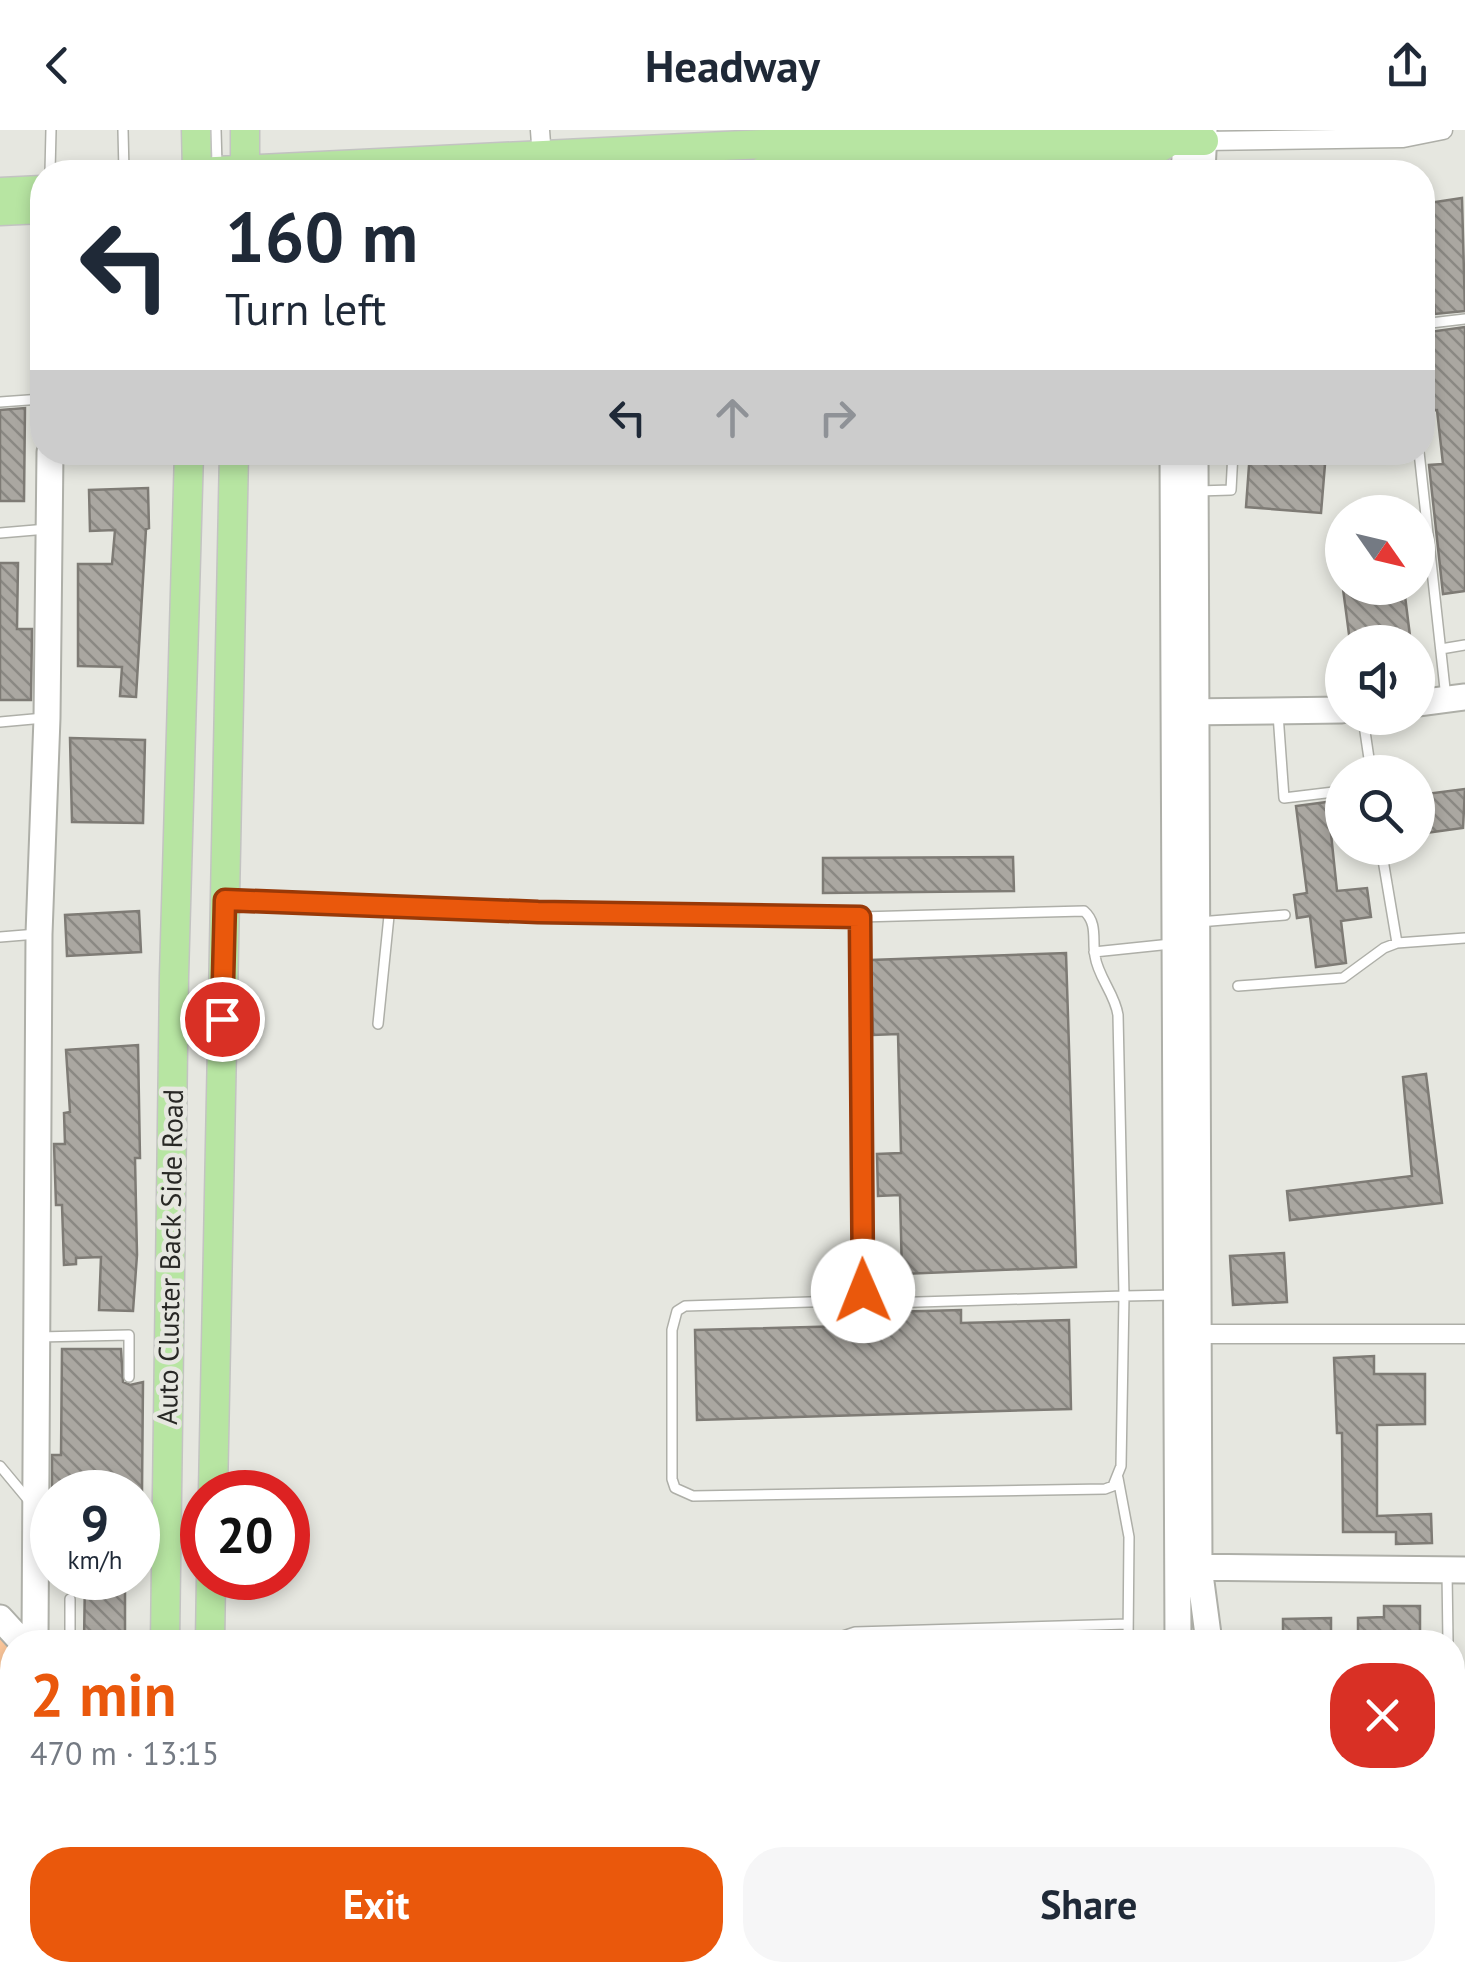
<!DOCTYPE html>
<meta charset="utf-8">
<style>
:root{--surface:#fff;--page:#f6f6f7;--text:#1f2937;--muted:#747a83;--accent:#ea580c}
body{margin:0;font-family:"PT Sans",sans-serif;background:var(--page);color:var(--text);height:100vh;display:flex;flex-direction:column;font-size:38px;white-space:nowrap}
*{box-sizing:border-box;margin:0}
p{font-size:32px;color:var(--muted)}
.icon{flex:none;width:55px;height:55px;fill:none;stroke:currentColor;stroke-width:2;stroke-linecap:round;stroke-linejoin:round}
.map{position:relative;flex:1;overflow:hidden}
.drawer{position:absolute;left:0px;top:1500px;width:1465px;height:352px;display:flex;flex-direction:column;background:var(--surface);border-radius:40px 40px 0 0;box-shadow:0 5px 15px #0003}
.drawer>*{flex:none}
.top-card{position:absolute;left:30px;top:30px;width:1405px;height:305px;border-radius:40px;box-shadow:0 5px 15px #0003;background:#fff;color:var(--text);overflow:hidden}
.needle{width:65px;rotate:124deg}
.controls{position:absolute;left:1325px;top:365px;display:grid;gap:20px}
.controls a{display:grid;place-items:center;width:110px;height:110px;border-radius:50%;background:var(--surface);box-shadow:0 5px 15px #0003;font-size:50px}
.speed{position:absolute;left:30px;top:1340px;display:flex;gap:20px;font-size:50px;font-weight:700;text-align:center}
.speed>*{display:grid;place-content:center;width:130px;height:130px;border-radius:50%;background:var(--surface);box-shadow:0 5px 15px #0003;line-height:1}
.speed small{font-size:25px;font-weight:400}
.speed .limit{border:15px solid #d22;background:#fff;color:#111}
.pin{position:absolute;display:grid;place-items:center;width:85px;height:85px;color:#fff;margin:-42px;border:5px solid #fff;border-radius:50%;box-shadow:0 2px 10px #0007}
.me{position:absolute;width:110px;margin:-55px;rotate:359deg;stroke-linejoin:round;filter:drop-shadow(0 0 8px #0008)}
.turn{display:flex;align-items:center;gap:35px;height:210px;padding:0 30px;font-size:45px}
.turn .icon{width:130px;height:130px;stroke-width:2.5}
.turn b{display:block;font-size:70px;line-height:85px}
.lanes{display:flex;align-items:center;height:95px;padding:0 30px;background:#0003;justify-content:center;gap:50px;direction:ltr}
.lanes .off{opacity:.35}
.round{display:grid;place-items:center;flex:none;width:105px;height:105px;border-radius:40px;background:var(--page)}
.summary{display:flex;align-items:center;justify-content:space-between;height:170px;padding:0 30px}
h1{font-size:60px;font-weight:600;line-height:75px;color:var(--accent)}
.cta{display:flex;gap:20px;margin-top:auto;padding:20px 30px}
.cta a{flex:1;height:115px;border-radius:40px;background:var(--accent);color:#fff;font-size:40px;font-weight:600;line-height:115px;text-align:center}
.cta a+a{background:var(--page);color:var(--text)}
header{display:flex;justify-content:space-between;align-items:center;height:130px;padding:0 30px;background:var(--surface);font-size:45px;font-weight:600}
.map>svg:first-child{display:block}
.forest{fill:url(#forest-crowns)}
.building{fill:url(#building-back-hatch);stroke:#7e7b75;stroke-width:2.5}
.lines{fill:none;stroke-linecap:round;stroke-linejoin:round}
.lane-casing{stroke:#aeafa8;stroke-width:12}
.street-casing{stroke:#aeafa8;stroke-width:21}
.secondary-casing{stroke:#aeafa8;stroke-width:29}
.primary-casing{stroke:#c3c3c2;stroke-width:31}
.lane{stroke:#fff;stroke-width:9}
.street{stroke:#fff;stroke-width:18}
.secondary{stroke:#fff;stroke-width:25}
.primary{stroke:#b7e5a2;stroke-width:28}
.route-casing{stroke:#983908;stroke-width:25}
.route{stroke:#ea580c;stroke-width:18}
.labels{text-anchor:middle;stroke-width:9;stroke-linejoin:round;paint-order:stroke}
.street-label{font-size:28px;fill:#282825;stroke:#e6e7e0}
</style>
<header><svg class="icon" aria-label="back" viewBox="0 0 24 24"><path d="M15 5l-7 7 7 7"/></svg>Headway<svg class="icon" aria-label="share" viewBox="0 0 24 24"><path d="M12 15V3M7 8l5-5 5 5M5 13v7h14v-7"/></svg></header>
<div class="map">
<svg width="1465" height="1851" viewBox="0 0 1465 1851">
<defs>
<pattern id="forest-crowns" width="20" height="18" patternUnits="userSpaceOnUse" patternTransform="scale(2.5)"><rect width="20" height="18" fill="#fcc79b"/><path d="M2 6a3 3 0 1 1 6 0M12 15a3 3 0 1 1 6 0" fill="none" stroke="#d8ab85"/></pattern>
<pattern id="building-back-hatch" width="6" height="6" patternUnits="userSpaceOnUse" patternTransform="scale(2.5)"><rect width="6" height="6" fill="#aaa7a1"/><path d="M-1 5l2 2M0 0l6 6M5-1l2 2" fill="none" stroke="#8a8883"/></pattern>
</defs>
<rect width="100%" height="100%" fill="#e6e7e0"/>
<!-- forest -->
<path class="forest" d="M0,1492L12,1512V1840H308L318,1851H0Z"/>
<!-- building -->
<path class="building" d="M1462,68L1465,181L1435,184L1422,74Z
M1465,197V461L1443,464L1429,335L1443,334L1437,280L1422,281V203Z
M25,278L24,371H0V280Z
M1250,322H1326L1321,383L1246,377Z
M148,358L149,398L146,399L136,567L120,566L122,537L78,536V434H112L115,400L90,401L89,360Z
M0,433H18L17,499H32L31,570H0Z
M1357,458H1404L1410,506L1350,512L1343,459Z
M70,608L145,610L143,693L72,692Z
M1465,659L1463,698L1418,704V665Z
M1342,670V703L1331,704L1337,761L1367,758L1371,787L1341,791L1346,833L1316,837L1310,786L1297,788L1294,765L1307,763L1296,676Z
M1013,727L1014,761L823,763V728Z
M139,781L141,822L67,826L65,785Z
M1066,823L1076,1137L902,1144L900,1065L878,1066L877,1024L901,1023L898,904L873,905L871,830Z
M138,915L140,1028H135L137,1125L133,1181L99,1180L101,1127L76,1128V1134L64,1135L62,1075H56L54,1014H65L64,983L70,982L66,920Z
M1426,944L1442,1073L1290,1090L1287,1061L1412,1046L1403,947Z
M1284,1123L1287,1172L1233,1175L1230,1126Z
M961,1180V1193L1069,1190L1071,1279L697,1290L695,1200L888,1195V1182Z
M62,1219H121L123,1252L130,1255L143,1252L142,1362H52V1325H61Z
M1374,1226V1244H1425V1294L1377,1295V1386L1431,1384L1432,1413L1396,1414V1402H1343L1342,1303H1337L1334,1228Z
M85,1448H125V1512H84Z
M1384,1476H1420V1512H1358V1488L1384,1487Z
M1331,1488V1512H1283V1489Z
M1465,1709V1761L1452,1762V1710Z"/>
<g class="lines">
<!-- lane casing -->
<g class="lane-casing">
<path id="lane" d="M123,0L124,42
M216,0L217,35
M50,42L51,0
M1422,194L1465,189
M0,272L42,269
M1419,322L1446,568
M1198,361L1231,360L1233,322
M0,403L47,399
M1441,519L1465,515
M1278,584L1284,668L1342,661
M1363,588L1371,642
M0,592L44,588
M1381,718L1397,813L1465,808
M228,771L538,782L860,787L1084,781C1098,793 1092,810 1095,826C1098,847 1115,864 1118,885L1124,1166L885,1173L872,1170L863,1161L860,787
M1199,792L1285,785
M0,807L37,804
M1094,822L1171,814
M1238,856L1343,848L1384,818L1397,813
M378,894L390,776
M872,1170L685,1176L677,1181L672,1200V1349L675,1358L693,1366L1105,1359L1113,1356L1121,1336L1124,1166L1175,1165
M38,1207L129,1205V1247
M0,1336L30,1372
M1118,1348L1129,1407L1128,1512
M1447,1442L1448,1512
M70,1512V1469
M837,1512L840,1507L855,1502L1128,1494
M1452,1672L1465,1676
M973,1840V1851
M1307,1840L1331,1851
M148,1851L153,1840
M831,1851V1840
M1123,1851V1840"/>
</g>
<!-- street casing -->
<g class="street-casing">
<path id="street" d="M540,0L543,42
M1204,11L1403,8L1443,0
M1187,1204H1465"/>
</g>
<!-- secondary casing -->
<g class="secondary-casing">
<path id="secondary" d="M1184,42L1187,0
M1202,42L1204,0
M1173,322L1178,1512
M1195,322L1199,1437L1209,1512
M1418,573L1465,567
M1183,582L1342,580
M1182,1437L1465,1440
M0,1488L22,1512
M35,1512L39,804L47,588L50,322
M358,1840L371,1851
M440,1840L451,1851
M1179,1840V1851
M1197,1840V1851"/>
</g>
<!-- primary casing -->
<g class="primary-casing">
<path id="primary" d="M196,0L197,42
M196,42L908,7L1151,2L1171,11H1204
M245,42V0
M761,42L1150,23L1171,11
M0,62L42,60
M0,81L42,79
M213,1362L234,322
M165,1512L174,846L189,322
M210,1512L211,1448"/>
</g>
<!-- lane -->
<use href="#lane" class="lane"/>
<!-- street -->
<use href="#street" class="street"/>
<!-- secondary -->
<use href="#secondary" class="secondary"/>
<!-- primary -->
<use href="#primary" class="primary"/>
</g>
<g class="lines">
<!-- route casing -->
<g class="route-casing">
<path id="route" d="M222,889L225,770L538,782L860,787L863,1161"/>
</g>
<!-- route -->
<use href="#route" class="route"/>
</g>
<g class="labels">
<!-- street labels -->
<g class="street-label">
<text transform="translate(170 1127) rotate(-89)" y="10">Auto Cluster Back Side Road</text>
</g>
</g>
</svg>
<div class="controls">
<a><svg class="needle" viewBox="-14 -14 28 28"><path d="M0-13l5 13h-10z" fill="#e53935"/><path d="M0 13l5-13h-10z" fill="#747a83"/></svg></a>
<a><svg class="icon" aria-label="sound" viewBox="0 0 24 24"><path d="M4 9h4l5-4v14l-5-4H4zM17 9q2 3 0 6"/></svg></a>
<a><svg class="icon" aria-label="search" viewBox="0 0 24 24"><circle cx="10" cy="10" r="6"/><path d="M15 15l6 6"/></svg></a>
</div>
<div class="speed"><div>9<small>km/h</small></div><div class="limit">20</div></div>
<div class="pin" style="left:222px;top:889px;background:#d93025"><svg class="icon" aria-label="arrive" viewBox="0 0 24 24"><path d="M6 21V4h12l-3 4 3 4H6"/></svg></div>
<svg class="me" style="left:863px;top:1161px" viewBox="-20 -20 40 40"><circle r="19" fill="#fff"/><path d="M0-13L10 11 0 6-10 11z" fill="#ea580c"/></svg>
<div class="top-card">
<div class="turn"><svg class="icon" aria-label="left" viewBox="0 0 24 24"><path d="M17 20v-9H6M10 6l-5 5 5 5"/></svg><div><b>160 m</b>Turn left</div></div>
<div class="lanes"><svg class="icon" aria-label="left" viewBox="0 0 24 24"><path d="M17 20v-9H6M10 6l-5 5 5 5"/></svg><svg class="icon off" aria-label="ahead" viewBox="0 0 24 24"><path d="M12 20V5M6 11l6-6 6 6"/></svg><svg class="icon off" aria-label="right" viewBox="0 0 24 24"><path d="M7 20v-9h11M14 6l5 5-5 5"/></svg></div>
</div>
<section class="drawer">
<div class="summary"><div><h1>2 min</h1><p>470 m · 13:15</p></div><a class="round" style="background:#d93025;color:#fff"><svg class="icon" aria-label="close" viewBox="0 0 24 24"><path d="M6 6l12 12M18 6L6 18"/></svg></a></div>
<div class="cta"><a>Exit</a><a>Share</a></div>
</section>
</div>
